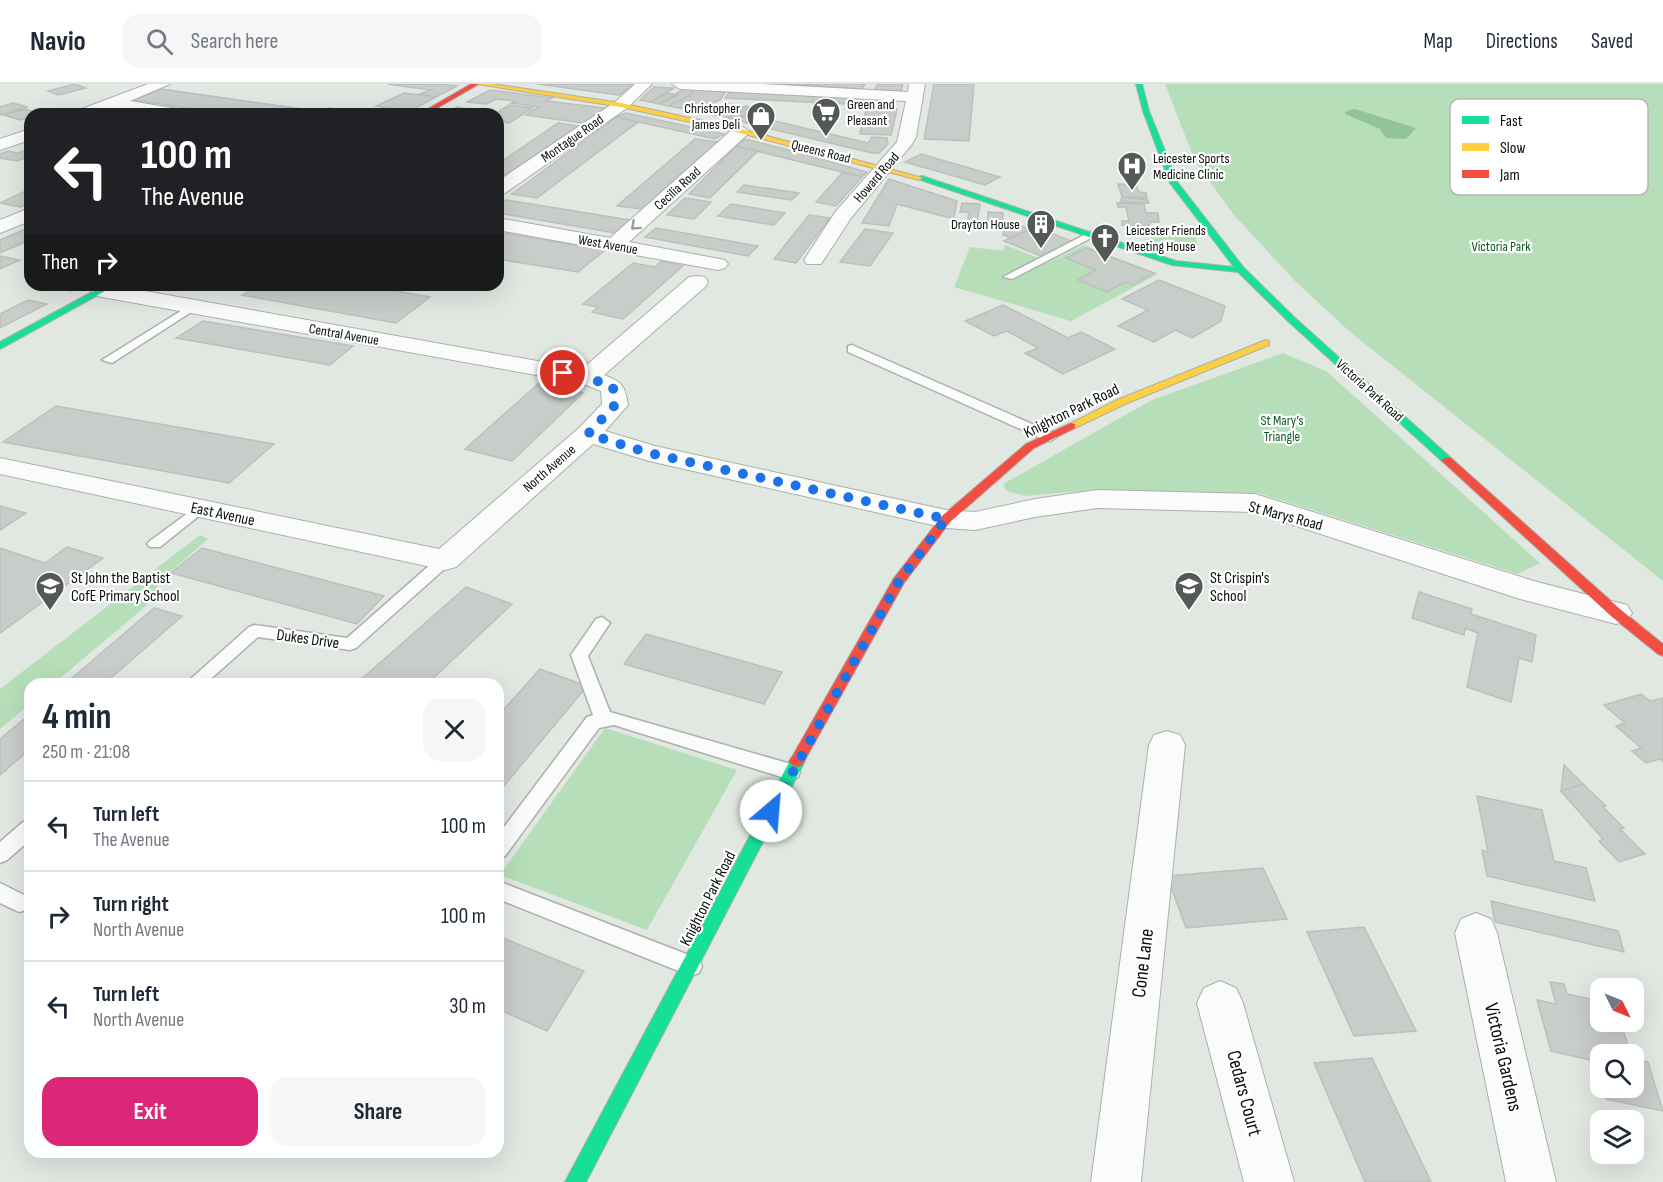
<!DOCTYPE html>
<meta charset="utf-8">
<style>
:root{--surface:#fff;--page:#f6f6f7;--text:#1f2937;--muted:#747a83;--line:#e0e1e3;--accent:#db2777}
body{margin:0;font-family:"Sofia Sans Condensed",sans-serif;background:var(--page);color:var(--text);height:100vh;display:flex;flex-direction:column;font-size:22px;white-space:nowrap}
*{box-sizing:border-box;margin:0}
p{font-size:20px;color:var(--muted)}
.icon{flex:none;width:33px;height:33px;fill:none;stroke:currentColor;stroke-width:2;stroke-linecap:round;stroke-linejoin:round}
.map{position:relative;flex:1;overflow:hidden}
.details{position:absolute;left:24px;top:594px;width:480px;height:480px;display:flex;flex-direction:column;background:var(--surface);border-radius:18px;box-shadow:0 6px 24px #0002}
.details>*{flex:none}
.banner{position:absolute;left:24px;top:24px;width:480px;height:183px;border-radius:18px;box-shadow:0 6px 24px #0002;background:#202124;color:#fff;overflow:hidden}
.needle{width:39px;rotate:133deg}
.fabs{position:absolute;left:1590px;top:894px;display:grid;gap:12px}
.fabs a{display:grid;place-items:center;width:54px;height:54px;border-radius:12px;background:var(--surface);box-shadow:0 6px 24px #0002;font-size:30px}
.pin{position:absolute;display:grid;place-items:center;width:51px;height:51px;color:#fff;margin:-26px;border:3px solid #fff;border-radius:50%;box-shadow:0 2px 6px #0007}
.me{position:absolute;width:66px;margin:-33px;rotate:27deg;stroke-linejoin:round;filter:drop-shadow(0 0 4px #0008)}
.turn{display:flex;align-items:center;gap:21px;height:126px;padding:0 18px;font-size:27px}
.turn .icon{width:78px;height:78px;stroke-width:2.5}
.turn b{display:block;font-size:42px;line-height:51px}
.then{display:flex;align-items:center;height:57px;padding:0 18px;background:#0003;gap:12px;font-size:22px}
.round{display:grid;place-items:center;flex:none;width:63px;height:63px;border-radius:18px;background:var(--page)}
.overview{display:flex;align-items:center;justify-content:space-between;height:102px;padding:0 18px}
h1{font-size:36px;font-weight:700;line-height:45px}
.action{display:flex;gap:12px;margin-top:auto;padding:12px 18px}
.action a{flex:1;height:69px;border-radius:18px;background:var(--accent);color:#fff;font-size:24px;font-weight:700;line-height:69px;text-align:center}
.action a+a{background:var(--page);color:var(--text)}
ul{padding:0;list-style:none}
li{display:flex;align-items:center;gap:18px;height:90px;padding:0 18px;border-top:2px solid var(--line)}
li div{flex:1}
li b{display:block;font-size:22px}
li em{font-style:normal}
header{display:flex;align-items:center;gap:36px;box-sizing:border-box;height:84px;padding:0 30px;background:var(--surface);border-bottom:2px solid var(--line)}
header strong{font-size:28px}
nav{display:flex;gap:33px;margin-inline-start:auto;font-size:21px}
.search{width:420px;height:54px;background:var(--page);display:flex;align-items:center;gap:15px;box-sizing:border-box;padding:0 21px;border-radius:18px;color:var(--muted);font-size:22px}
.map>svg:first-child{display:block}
.green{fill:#b6dfb9}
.water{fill:#93c497}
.building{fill:#c9cdc9;stroke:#bcc0bc;stroke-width:1.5}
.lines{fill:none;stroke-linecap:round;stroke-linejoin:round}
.lane-casing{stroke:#abb0ac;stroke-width:3}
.street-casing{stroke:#abb0ac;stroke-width:2}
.fast-casing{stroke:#abb0ac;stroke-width:2}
.slow-casing{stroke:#abb0ac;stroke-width:2}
.jam-casing{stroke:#abb0ac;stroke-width:2}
.lane{fill:#fafbfa;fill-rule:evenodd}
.street{fill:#fafbfa;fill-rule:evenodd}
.fast{fill:#16e098;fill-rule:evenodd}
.slow{fill:#ffcf43;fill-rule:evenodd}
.jam{fill:#f24e42;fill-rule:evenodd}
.oneway{stroke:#9a9b9a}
.route{stroke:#1a73e8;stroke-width:10;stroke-dasharray:0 18}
.labels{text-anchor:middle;stroke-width:4.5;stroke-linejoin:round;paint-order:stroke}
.far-poi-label{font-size:14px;fill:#090c09;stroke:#fff;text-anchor:start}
.far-street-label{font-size:14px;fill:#090c09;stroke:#fff}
.far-park-label{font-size:14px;fill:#0e591f;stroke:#fff}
.street-label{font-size:16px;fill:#090c09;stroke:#fff}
.poi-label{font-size:16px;fill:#090c09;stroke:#fff;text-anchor:start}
.near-street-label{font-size:20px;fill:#090c09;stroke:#fff}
.key{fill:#fff;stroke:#b5b6b5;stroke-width:1.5}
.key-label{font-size:16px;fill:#090c09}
</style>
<header>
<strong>Navio</strong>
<div class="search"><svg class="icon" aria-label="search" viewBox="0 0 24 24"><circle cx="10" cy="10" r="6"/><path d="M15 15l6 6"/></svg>Search here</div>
<nav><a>Map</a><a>Directions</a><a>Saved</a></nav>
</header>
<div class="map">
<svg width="1663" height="1098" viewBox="0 0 1663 1098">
<rect width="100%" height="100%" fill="#e1e7e1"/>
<!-- green -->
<path class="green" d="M1165,0H1663V497L1349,247L1295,197L1234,131L1195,77Z
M1193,148L1198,161C1180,170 1159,163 1142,156Z
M1005,161L1049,178L1084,161L1158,190L1071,237L954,203L970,163L1003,167Z
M1283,269L1326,287L1540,479L1518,490L1258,409L1093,406L1025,412L1007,407L1003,400L1152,316Z
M200,451L208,455L162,495L146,522L53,600H30V620L0,645V605Z
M605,644L737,686L647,846L500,791Z"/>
<!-- water -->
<path class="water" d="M1355,25L1416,44L1406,55L1386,54L1380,45L1345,30L1346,27Z"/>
<!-- building -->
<path class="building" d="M75,0L86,4L58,11L48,7Z
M388,0H441L457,2L436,13L420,10L430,6Z
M537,0H635L619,11Z
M785,0H865L862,5Z
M877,0H903L901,7L875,6Z
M934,0H974L969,57L924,55Z
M654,3L674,4L650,18L640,16Z
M685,4L694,5L689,12L668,22L659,20Z
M161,5L316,27L310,30H228L133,16Z
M696,5L726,7L720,16L695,27L668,22L691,11Z
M490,6L552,14L546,17L605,24L583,39L526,31L539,23L511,19L514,17L496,15L486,20L467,18Z
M731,6L888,14L885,22L725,14Z
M404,9L436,13L410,27L376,22Z
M668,9L678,11L659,20L650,18Z
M13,19L27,23L0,31V23Z
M729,20L709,30L695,27L708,21L716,23Z
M729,20L736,21L717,32L708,30Z
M509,21L533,24L509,39L498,37V30H495Z
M746,22L751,23L727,34L717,32Z
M457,23L475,26L467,30H445Z
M329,24L370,30H317Z
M878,24L897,25L891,51L860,50L866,26L878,27Z
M25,25L41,30H30V33L20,36L4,31Z
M746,25L751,27L736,36L727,34Z
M757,28L763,29L745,38L736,36Z
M626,29L724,50L715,55L616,33Z
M616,33L638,38L537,114L512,110Z
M758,33L868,59L872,53L887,54L888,60L879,69H872L746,39Z
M558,39L578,42L503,93L498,92V80Z
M695,55L718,58L642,125L617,122Z
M745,55L804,70L867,88L862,93L736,62Z
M736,62L758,67L710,114L689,110Z
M27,66H30V72L17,77L0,74V70L8,67L17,69Z
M921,70L1000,93L985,101L905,78Z
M843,88L862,93L836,122L816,118Z
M889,95L957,117L954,135L897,120L889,142L862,139Z
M1118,100L1136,101L1139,108L1146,109L1147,114L1122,113Z
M744,101L799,109L792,116L737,108Z
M30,105V119L20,123L0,119Z
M1122,113L1148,116L1149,119L1120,118Z
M685,114L711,118L694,135L667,131Z
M506,116L630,136L615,149L498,129V122Z
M962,119L980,120L976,145H966L969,128H960Z
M1117,119L1144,120L1146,129H1158L1159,138H1150L1149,142L1122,141V137H1129L1126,123H1118Z
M731,120L785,129L774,141L718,132Z
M988,128L1003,129L1002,146L987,145Z
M809,131L830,134L796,179L774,175Z
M1013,139L1030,145L1011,154L1003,151L1004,143Z
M30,143V156L0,169V156Z
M1035,143L1074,158L1043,173L1004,157Z
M656,144L758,162L748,172L645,153Z
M865,145L893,149L870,182L840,178Z
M498,148L605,166L578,188L498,175Z
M1086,164L1154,189L1133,201L1125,198L1107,208L1078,196L1096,186L1066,174Z
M0,172L20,176L0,185Z
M661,177L683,182L623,235L592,228L598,223L583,220L633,179L655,183Z
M1159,196L1225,222L1221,237L1192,254L1175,246L1154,258L1118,242L1148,226L1122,215Z
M46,201H83L72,207Z
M259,201H361L430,213L396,239L242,211Z
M28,216L47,220L0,244V230Z
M1003,221L1068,254L1081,248L1115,265L1063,290L1025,269L1038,264L1007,247L994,252L965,237Z
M203,237L353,262L330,281L176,254Z
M539,299L583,309L512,377L465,365Z
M56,322L274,360L229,399L3,358Z
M0,422L26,429L0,446Z
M67,463L103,474L0,549V464L45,479Z
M202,464L384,512L357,540L171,489Z
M466,503L512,520L427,600H356Z
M1419,508L1472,525L1471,530L1536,551L1532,578L1519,574L1511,618L1467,603L1478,549L1465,544L1464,551L1412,534Z
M154,524L182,532L104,600H65Z
M646,550L782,588L764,620L624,580Z
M540,585L587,602L498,709V632Z
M1641,610L1650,617L1663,614V678L1660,675L1646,679L1632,667L1641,664L1616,642L1625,639L1604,621Z
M30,630V665L0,691V655Z
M1564,681L1583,700L1561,707Z
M1583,700L1606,722L1603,723L1624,744L1620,745L1645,770L1619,778L1599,757L1603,755L1561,707Z
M1477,712L1542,726L1554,777L1586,784L1595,817L1487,792L1482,766L1488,768Z
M1263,784L1287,835L1186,844L1167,792Z
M1491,817L1618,847L1624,868L1495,838Z
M1364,843L1416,947L1354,952L1307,848Z
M498,852L584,887L547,947L498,925Z
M1550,898L1564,900L1567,910L1600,917V938H1620L1631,970H1600V997L1595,977L1551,967L1537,916L1556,920Z
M1372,974L1431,1098H1365L1314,979Z
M1634,975L1648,978L1663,1027L1606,1015L1602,1004H1634Z"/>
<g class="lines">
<!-- lane casing -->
<g class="lane-casing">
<path id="lane" d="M1090,148L1099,150L1012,195L1003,193Z
M192,220L198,223L196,225L112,279L102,276Z
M852,261L1055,350L1057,353L1050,357L1045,356L848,268V262Z
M200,420L207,424L205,427L160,463H150L147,460L150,457Z
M445,471L450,472L453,476L450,480L356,564L350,566L258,553L205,600H185L249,543L255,541L347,554L440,472Z
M602,533L610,539L588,572L610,628L791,680L798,683L800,688L798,693L791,696L614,641L599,644L505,772L498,775V751L587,633L593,631L571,571L596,535Z
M30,736V756L7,776L0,779V758L23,738Z
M498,797L699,875L702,882L699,889L691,892L498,815Z
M0,799L26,812L29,819L26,826L19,828L0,819Z"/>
</g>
<!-- street casing -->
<g class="street-casing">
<path id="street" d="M148,0H170L130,17L178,25L186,30H149L113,24L97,30H74L76,27Z
M635,0H652L627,24L505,109L498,111V97L615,18Z
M672,0H762L908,8L909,0H925L916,53L912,60L851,134L821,180H807L804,176L836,127L897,58L906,17L680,5Z
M741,42L749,47L747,51L629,158L725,176L728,180L725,184L718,186L498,146V134L610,154L735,43Z
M30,45V56L0,66V55Z
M30,124V137L0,149V136Z
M697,192L705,193L708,198L705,203L604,291C622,298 625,301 628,321L605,347L655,362L946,426L975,428L1035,415L1097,406L1255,410L1537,498L1627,521L1632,529L1627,537L1616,540L1520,515L1253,428L1097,424L1035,433L975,446L946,444L649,377L593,360L456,483L445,486L0,390V374L439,465L579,344L602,320L601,307L581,299L102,213L94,211L91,206L94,201H111L582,285L689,193Z
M1167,647L1180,651L1185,661L1141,1098H1091L1149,661L1154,651Z
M1476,829L1491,835L1497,849L1556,1098H1506L1455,849L1461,835Z
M1220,897L1236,904L1243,919L1294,1098H1244L1197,919L1204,904Z"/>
</g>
<!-- fast casing -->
<g class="fast-casing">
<path id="fast" d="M1136,0H1142L1149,27L1178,99L1244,184L1295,234L1451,374V378H1443L1289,238L1238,188L1172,181L915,94L922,92L1176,177L1234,183L1170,99L1143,27Z
M105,201H116L0,265V258Z
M797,671L802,673L805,677L586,1098H565L792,673Z"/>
</g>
<!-- slow casing -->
<g class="slow-casing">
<path id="slow" d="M477,0H492L621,19L741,45L923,94L919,96L740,49L621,23Z
M1266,256L1269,257V261L1125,320L1075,344L1071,345L1066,342L1117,316Z"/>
</g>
<!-- jam casing -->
<g class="jam-casing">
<path id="jam" d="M471,0H479L427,30H419Z
M1071,339L1075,340V344L1034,364L950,438L904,499L802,681L797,683L792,681L789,677L792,673L894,494L942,432L1026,360Z
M1447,373L1451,374L1621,526L1663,560V572L1658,570L1611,532L1443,378L1441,376Z"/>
</g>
<!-- lane -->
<use href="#lane" class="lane"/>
<!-- street -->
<use href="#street" class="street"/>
<!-- fast -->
<use href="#fast" class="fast"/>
<!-- slow -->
<use href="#slow" class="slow"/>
<!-- jam -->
<use href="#jam" class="jam"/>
</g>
<!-- one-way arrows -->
<defs><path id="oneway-chevron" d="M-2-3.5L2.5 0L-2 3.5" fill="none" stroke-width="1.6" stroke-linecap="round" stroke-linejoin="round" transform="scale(1.5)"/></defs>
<use class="oneway" href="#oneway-chevron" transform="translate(635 142) rotate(138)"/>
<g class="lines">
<!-- route -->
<path class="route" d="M563,289L587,293L613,303L615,321L588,350L649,369L946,435L899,497L771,727"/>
</g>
<!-- icons -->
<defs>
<g id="supermarket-pin" transform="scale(1.5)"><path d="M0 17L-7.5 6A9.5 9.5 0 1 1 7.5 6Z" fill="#555955" stroke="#fff"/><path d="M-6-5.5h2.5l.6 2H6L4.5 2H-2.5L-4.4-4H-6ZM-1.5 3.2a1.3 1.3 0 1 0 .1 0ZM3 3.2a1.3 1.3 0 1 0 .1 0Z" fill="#fff"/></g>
<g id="shop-pin" transform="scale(1.5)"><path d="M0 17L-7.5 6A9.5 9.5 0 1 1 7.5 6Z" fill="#555955" stroke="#fff"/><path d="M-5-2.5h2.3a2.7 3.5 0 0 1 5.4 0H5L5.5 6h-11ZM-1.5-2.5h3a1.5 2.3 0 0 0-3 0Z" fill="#fff"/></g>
<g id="hospital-pin" transform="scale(1.5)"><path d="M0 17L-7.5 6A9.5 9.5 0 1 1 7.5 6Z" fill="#555955" stroke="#fff"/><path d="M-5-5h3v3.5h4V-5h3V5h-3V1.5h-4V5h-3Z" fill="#fff"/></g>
<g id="building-pin" transform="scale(1.5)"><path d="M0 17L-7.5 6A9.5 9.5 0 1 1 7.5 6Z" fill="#555955" stroke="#fff"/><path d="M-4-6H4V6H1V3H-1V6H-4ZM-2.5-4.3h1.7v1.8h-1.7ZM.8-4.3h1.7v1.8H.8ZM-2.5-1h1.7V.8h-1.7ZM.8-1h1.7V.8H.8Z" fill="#fff"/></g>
<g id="church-pin" transform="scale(1.5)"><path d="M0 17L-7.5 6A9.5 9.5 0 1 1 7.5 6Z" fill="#555955" stroke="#fff"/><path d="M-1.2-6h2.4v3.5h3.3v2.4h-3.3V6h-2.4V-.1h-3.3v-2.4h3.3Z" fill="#fff"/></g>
<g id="school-pin" transform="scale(1.5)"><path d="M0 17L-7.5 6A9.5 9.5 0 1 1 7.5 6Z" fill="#555955" stroke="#fff"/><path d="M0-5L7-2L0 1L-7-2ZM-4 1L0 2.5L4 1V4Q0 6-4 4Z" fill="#fff"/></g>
</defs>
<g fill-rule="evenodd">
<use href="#supermarket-pin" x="826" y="28"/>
<use href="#shop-pin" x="761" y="32"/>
<use href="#hospital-pin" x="1132" y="82"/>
<use href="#building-pin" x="1041" y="140"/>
<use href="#church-pin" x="1105" y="154"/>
<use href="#school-pin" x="50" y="502"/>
<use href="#school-pin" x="1189" y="502"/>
</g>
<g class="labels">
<!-- far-poi labels -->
<g class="far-poi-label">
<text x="847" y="25">Green and<tspan x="847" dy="16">Pleasant</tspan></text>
<text x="740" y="29" text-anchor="end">Christopher<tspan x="740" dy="16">James Deli</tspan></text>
<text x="1153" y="79">Leicester Sports<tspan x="1153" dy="16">Medicine Clinic</tspan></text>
<text x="1020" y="145" text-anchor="end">Drayton House</text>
<text x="1126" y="151">Leicester Friends<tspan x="1126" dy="16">Meeting House</tspan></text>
</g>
<!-- far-street labels -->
<g class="far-street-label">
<text transform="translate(572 54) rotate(-35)" y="5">Montague Road</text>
<text transform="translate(821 67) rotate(14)" y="5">Queens Road</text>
<text transform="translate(876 93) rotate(-49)" y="5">Howard Road</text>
<text transform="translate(677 104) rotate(-42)" y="5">Cecilia Road</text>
<text transform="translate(608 160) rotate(10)" y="5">West Avenue</text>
<text transform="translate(344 250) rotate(10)" y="5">Central Avenue</text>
<text transform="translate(1370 306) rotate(42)" y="5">Victoria Park Road</text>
<text transform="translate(549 384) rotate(-41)" y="5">North Avenue</text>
</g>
<!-- far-park labels -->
<g class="far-park-label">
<text x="1501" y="167">Victoria Park</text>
<text x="1282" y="341">St Mary’s<tspan x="1282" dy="16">Triangle</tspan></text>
</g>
<!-- street labels -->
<g class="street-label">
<text transform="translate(1071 326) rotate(-26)" y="6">Knighton Park Road</text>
<text transform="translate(223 429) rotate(12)" y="6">East Avenue</text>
<text transform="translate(1286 431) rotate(15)" y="6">St Marys Road</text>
<text transform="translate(308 554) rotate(8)" y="6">Dukes Drive</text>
<text transform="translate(707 814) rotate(-63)" y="6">Knighton Park Road</text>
</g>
<!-- poi labels -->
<g class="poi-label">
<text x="71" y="499">St John the Baptist<tspan x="71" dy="18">CofE Primary School</tspan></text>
<text x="1210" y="499">St Crispin's<tspan x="1210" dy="18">School</tspan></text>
</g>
<!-- near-street labels -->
<g class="near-street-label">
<text transform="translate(1142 879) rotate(-83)" y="7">Cone Lane</text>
<text transform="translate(1504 973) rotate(77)" y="7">Victoria Gardens</text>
<text transform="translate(1245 1009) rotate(75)" y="7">Cedars Court</text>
</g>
</g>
<!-- legend -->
<rect x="1450" y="15" width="198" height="96" rx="9" class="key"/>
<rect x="1462" y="32" width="27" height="8" fill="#16e098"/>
<rect x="1462" y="59" width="27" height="8" fill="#ffcf43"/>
<rect x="1462" y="86" width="27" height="8" fill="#f24e42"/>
<g class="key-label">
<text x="1500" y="42">Fast</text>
<text x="1500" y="69">Slow</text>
<text x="1500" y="96">Jam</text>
</g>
</svg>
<div class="fabs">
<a><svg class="needle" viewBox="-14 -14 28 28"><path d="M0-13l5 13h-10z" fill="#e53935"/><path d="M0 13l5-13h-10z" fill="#747a83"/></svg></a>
<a><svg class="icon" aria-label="search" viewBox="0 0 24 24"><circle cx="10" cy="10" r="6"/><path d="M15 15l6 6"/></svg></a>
<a><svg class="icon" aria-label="layers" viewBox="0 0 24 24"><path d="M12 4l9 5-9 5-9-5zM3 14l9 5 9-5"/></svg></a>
</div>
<div class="pin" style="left:563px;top:289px;background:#d93025"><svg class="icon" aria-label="arrive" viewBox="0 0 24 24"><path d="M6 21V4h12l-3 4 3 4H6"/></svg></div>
<svg class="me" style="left:771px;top:727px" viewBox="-20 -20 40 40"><circle r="19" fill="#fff"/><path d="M0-13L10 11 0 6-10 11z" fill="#1a73e8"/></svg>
<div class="banner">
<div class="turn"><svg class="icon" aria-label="left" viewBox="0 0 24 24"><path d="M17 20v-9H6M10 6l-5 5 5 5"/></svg><div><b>100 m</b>The Avenue</div></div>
<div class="then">Then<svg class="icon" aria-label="right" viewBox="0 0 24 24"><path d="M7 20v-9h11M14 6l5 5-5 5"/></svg></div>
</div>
<section class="details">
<div class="overview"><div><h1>4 min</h1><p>250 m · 21:08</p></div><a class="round"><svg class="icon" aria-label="close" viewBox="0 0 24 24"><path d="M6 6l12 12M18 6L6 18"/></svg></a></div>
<ul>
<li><svg class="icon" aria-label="left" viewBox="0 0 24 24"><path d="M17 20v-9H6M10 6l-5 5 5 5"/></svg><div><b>Turn left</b><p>The Avenue</p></div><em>100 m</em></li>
<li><svg class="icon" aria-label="right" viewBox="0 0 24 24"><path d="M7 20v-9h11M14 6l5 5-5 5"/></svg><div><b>Turn right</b><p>North Avenue</p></div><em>100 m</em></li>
<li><svg class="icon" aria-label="left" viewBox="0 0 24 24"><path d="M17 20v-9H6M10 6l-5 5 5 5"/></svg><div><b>Turn left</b><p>North Avenue</p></div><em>30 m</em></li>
</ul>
<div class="action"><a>Exit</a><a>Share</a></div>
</section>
</div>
